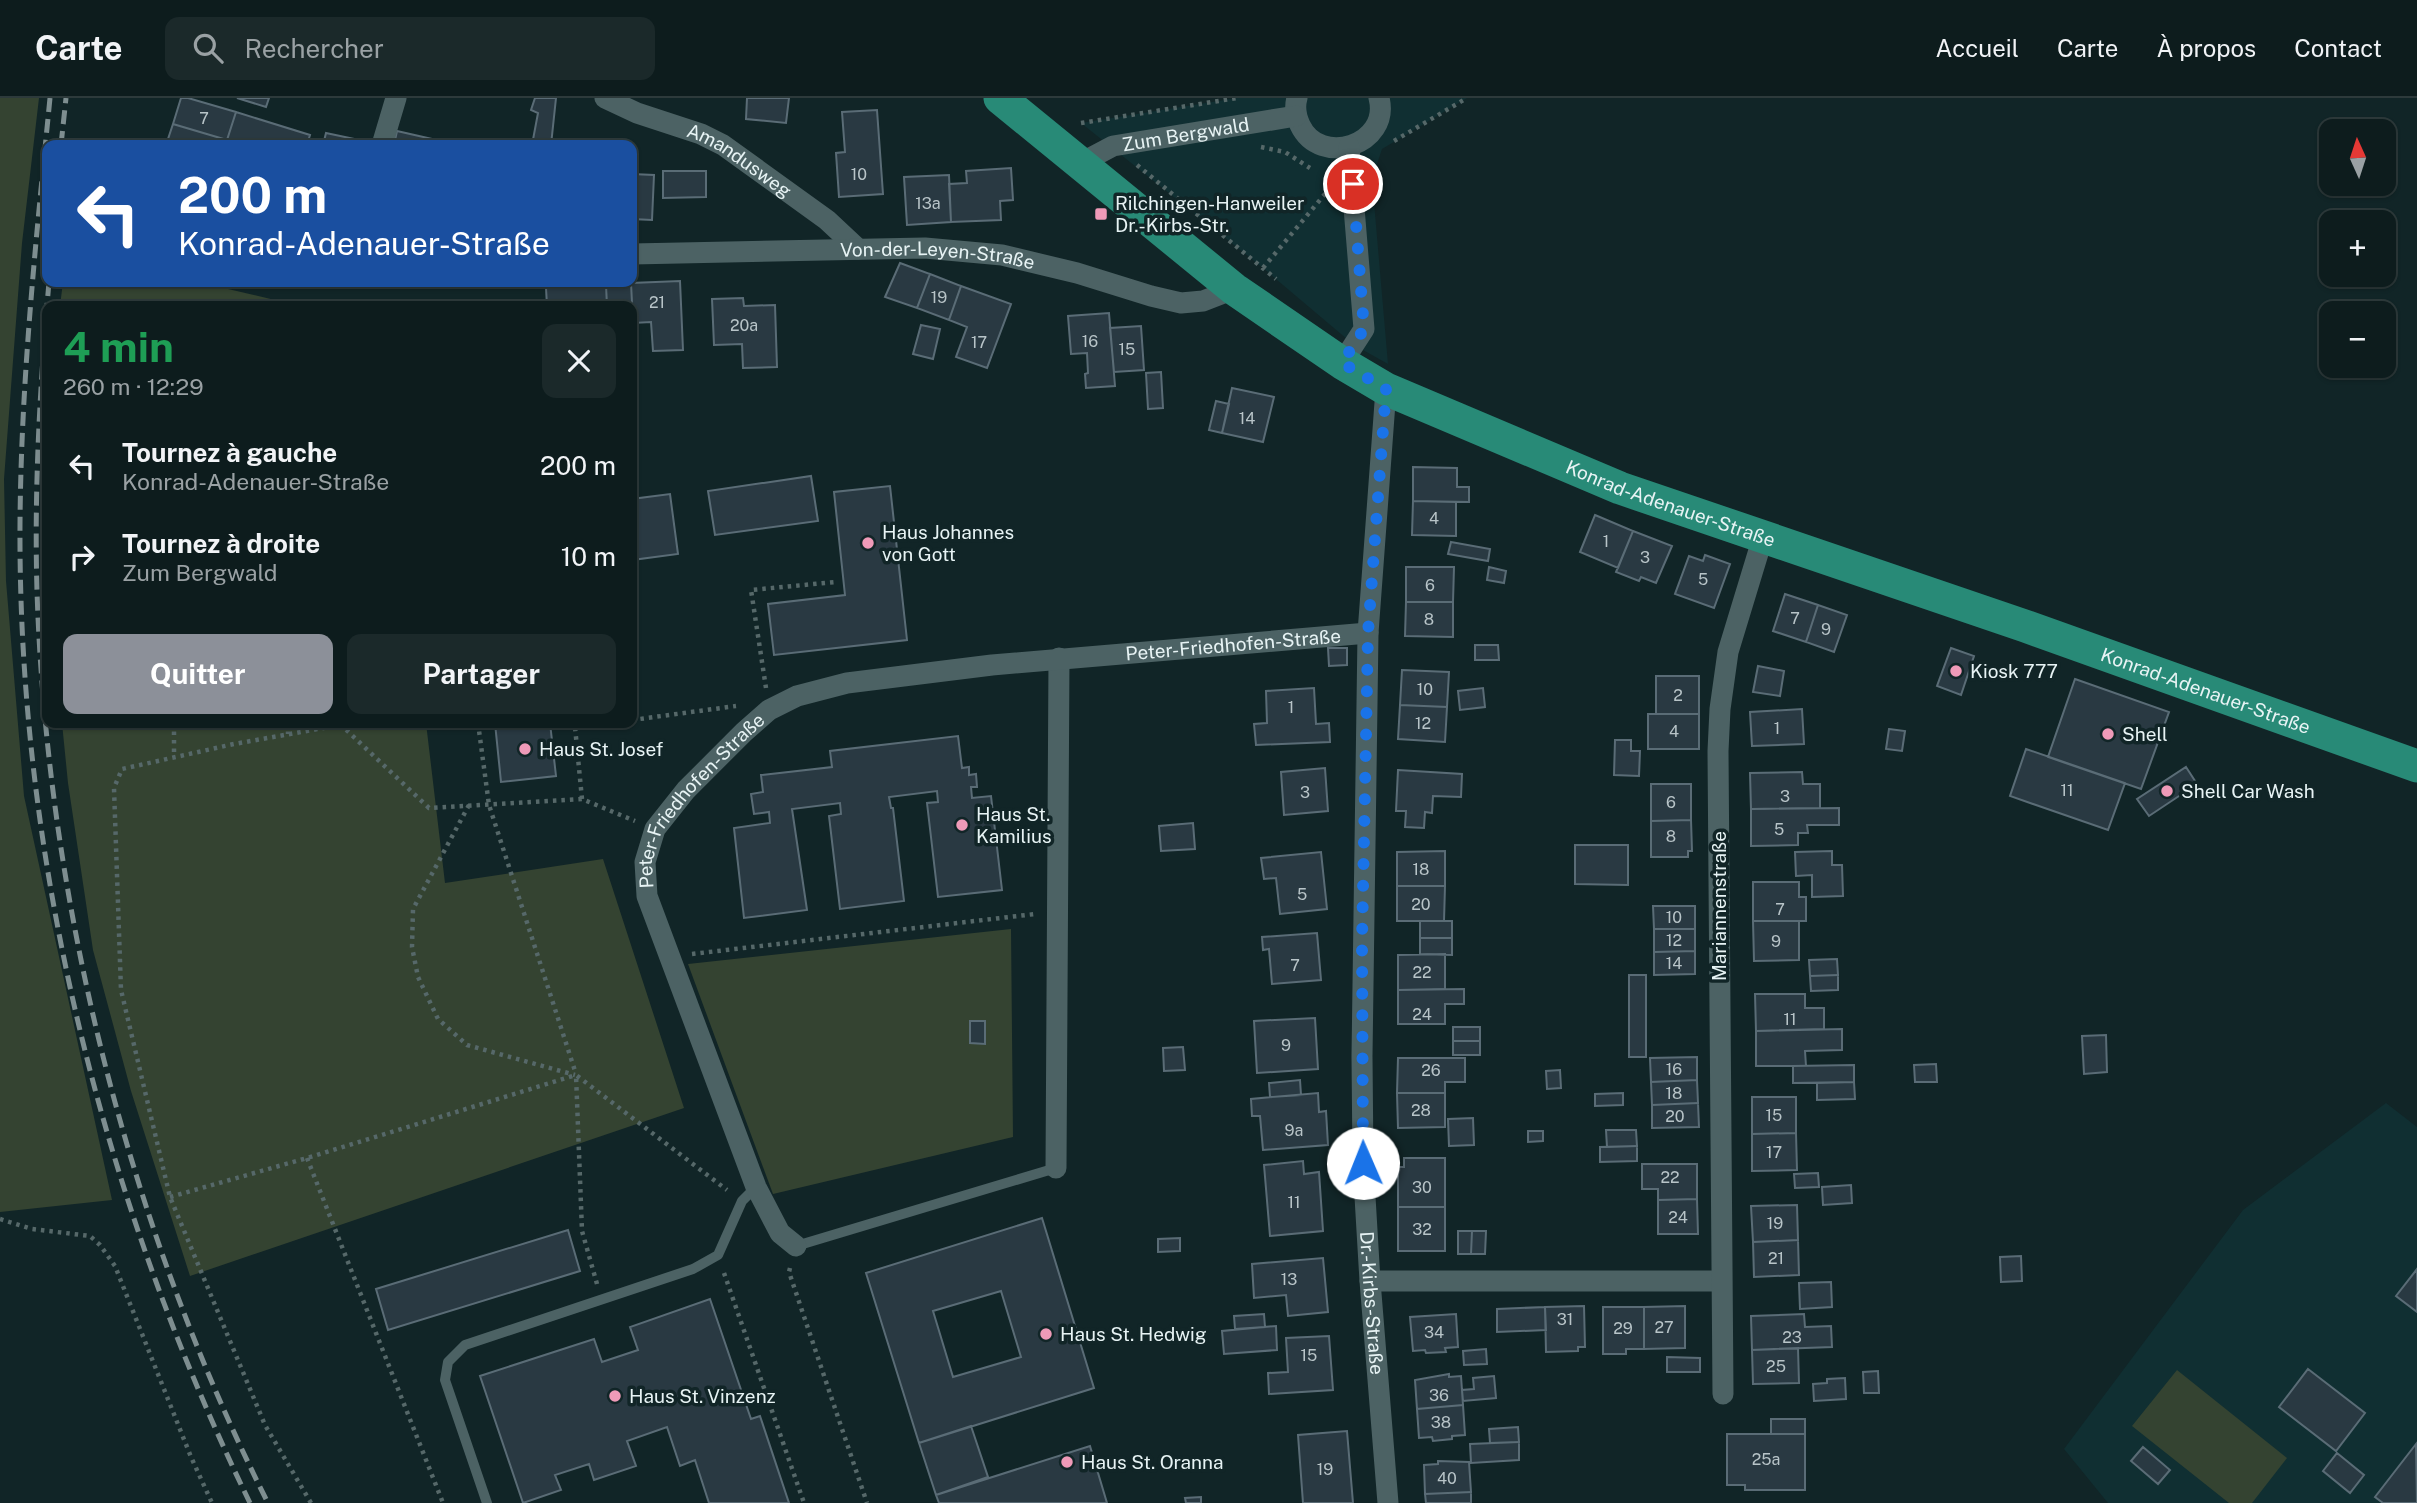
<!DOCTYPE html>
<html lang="fr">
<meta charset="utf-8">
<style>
:root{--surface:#0d1c1d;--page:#1b292a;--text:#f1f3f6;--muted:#9aa1a4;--line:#2d3a3b;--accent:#8c9099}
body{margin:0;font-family:"Public Sans",sans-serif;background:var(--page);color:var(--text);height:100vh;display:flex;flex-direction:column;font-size:26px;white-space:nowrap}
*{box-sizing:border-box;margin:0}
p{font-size:23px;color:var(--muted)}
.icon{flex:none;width:38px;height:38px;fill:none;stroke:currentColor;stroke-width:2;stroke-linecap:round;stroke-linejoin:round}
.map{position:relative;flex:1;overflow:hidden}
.sheet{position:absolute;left:42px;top:203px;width:595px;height:427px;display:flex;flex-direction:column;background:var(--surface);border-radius:14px;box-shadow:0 2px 5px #0004,0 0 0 2px var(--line)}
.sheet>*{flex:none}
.top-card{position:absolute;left:42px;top:42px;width:595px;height:147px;border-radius:14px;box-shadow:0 2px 5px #0004,0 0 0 2px var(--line);background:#1a4fa0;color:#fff;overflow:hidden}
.needle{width:46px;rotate:357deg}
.controls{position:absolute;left:2319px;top:21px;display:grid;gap:14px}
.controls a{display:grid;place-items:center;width:77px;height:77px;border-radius:14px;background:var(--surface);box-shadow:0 2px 5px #0004,0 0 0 2px var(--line);font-size:35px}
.pin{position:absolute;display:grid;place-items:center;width:60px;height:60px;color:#fff;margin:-30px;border:4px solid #fff;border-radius:50%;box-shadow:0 2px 7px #0007}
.me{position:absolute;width:77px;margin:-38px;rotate:359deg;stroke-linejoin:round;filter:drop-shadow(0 0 5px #0008)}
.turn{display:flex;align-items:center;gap:24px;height:147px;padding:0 21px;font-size:32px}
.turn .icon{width:91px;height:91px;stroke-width:2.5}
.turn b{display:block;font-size:49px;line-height:60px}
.round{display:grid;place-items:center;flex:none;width:74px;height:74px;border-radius:14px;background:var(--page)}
.head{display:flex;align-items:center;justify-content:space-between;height:119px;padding:0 21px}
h1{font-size:42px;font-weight:700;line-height:52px;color:#1e9e55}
.button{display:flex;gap:14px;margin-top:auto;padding:14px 21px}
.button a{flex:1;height:80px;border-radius:14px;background:var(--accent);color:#fff;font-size:28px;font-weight:700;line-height:80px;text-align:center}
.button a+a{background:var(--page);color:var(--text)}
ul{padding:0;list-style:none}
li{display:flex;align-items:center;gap:21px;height:91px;padding:0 21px}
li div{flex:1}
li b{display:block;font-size:26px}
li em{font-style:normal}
header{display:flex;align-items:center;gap:42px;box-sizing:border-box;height:98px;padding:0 35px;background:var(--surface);border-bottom:2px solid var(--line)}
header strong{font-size:33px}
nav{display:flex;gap:38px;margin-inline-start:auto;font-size:24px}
.search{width:490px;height:63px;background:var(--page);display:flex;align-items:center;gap:18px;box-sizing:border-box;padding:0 24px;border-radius:14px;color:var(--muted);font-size:26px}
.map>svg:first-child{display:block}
.built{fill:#102f32}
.green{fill:#344331}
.building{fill:#293942;stroke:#5a6c76;stroke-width:2;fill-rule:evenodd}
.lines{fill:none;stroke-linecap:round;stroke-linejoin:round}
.path{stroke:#566869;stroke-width:4.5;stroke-dasharray:3.5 5;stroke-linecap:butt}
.service{stroke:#4c6264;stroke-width:10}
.minor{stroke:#4c6264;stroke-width:21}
.primary{stroke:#288a77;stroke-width:33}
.rail{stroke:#7e8e90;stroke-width:5;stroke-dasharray:14 7;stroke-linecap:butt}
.route{stroke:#1a73e8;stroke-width:12;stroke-dasharray:0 21.6}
.poi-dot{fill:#ef9ab8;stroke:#112527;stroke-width:2.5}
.labels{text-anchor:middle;stroke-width:7;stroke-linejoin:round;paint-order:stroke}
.number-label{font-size:16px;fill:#b8c4c8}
.street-label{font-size:19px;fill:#e7f3f4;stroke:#112527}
.poi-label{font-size:19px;fill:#e7f3f4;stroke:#112527;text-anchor:start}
</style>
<header>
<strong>Carte</strong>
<div class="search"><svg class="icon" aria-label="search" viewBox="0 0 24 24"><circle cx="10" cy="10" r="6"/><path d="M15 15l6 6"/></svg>Rechercher</div>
<nav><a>Accueil</a><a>Carte</a><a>À propos</a><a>Contact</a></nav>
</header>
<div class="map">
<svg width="2417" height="1405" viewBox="0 0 2417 1405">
<rect width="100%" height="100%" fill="#112527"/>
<!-- built -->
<path class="built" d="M1237,0H1467L1382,51L1372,81L1388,266L1354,247L1263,170L1081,25Z
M2386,1005L2417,1029V1405H2108L2064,1351L2243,1112Z"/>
<!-- green -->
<path class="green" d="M0,0H39L22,145L4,381L6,483L24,698L112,1102L0,1114Z
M63,184H198L275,202V208H60Z
M62,625H426L445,785L603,761L684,1010L190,1178L131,993L93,852L68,685Z
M1011,831L1013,1039L773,1096L688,866Z
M2177,1272L2287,1360L2252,1405H2229L2132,1328Z"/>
<!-- building -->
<path class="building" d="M181,0H188L236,14L227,42L173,26Z
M237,0H269L266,9Z
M535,0H556L551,47H532L538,15L531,12Z
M747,0H789L786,25L746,21Z
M877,12L883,96L839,99L836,55L845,54L842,14Z
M236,14L310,37L307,47H166L173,26L227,42Z
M397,33L441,43L440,47H394Z
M326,35L364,43L363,47H323Z
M1011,70L1013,102L1000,103L1001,122L951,124L949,86L967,85L966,73Z
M663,73H706V99L663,100Z
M632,76L654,77L652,122L632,121Z
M949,77L951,124L907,127L904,79Z
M900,165L930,176L917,210L885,199Z
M930,176L961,188L949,222L917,210Z
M680,183L683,252L653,253L651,224L633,225L631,185Z
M631,185L633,225H632V208H607L606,187Z
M606,187L607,208H547L546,190Z
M961,188L1011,206L987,270L956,259L967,229L949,222Z
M743,200L744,208L775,207L777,269L743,270L742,246L714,247L712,201Z
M541,202V208H504V204Z
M504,204V208H459V206Z
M1109,215L1115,288L1086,290L1085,276L1088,275L1087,255L1071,256L1068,218Z
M921,227L940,231L933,261L913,256Z
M1141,228L1144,272L1114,274L1110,230Z
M1161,274L1163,310L1148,311L1146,275Z
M1232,290L1274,299L1263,344L1222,335Z
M1216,303L1229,306L1222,335L1209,332Z
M1413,369L1457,370V389H1469V404L1413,403Z
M811,378L818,423L715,437L708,393Z
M890,388L907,542L774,557L768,506L845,497L834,394Z
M670,396L678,456L632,462V401Z
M1413,403L1456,404V438L1412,437Z
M1595,417L1633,433L1618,470L1580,454Z
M1633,433L1672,448L1656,485L1641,479L1639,483L1616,474Z
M1451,444L1490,451L1488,463L1448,456Z
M1705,457L1730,466L1714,510L1675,496L1689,458L1703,463Z
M1406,469H1454L1453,504H1406Z
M1489,469L1506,473L1504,485L1487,482Z
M1785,496L1818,507L1806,544L1773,533Z
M1406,504H1453V539L1405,538Z
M1818,507L1847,517L1834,554L1806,544Z
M1475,547H1498L1499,562H1475Z
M1328,550H1347V567L1329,568Z
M1951,550L1974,558L1961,597L1937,588Z
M1758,568L1784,573L1780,598L1753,594Z
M1402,572L1449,574L1447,609L1400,607Z
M1656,578H1699V616H1656Z
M2075,581L2169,614L2141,691L2048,659Z
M1314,590L1316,626L1329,625L1330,644L1256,647L1254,626L1267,625L1266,593Z
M1483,590L1485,609L1460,612L1458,593Z
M1400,607L1447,609L1445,644L1398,641Z
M1802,611L1804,646L1752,648L1750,614Z
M1648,616H1699V651H1648Z
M495,625H550L556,678L501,684Z
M1889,631L1905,633L1902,653L1886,651Z
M958,638L962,670L969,669V677L976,676L977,689H971L972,700L991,698L1002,792L938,799L927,705L938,704L937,693L889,699L891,710H893L904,803L840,811L829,718L841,716L840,705L792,711L807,812L744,820L734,730L770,725L769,714L754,716L751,696L763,694L761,677L832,669L830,653Z
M1615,642H1631V653H1640L1639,678L1614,677Z
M2026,651L2125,685L2108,732L2010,698Z
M2186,669L2197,686L2149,718L2137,701Z
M1325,670L1328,713L1284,717L1281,674Z
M1398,672L1462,676L1461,699L1433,698L1432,715L1425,714L1424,730L1405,729L1406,713H1396Z
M1802,674L1803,686H1820V710L1751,711L1750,675Z
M1651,686H1691V722L1651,723Z
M1839,710V727H1807L1808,735H1798V747L1751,748V711Z
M1691,722L1692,753H1688V759H1651V723Z
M1193,725L1195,751L1161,753L1159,728Z
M1575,747H1628V787L1575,786Z
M1445,753V788H1397V754Z
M1832,753V767H1842L1843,798L1812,799V777L1796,778L1795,754Z
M1321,754L1327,811L1280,816L1276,780L1264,781L1261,760Z
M1753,784H1799V799H1806V823H1753Z
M1397,788H1445L1444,823H1397Z
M1653,808H1695V831H1654Z
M1420,823H1452V840H1420Z
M1753,823H1799V862L1754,863Z
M1654,831H1695V853L1654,854Z
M1317,835L1321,882L1272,886L1269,851L1263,852L1262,839Z
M1420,840H1452V857L1420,856Z
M1695,853V876L1654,877V854Z
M1445,856V891L1398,892V857Z
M1837,861L1838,877L1810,878L1809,862Z
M1629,877H1646V959H1629Z
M1838,877V892L1811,893L1810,878Z
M1464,891V906H1445V926H1398V892Z
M1755,896H1805V910H1824V931L1756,933Z
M1315,920L1318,971L1257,975L1254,923Z
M970,923H985V946L970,945Z
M1453,929H1480V943H1453Z
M1842,931V952L1805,953L1806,968H1756V933Z
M2106,937L2107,974L2084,976L2082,938Z
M1453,943H1480V957H1453Z
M1183,949L1185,972L1164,973L1163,950Z
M1697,959V982L1651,984L1650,960Z
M1398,960H1465V984H1445V995H1397Z
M1936,966L1937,984H1915L1914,967Z
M1854,967V984L1793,985V968Z
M1560,972L1561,990L1547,991L1546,973Z
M1300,982L1301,997L1270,999L1269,985Z
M1697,982L1698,1005L1652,1007L1651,984Z
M1854,984L1855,1001L1817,1002V985Z
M1318,995L1319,1014L1326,1013L1328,1047L1263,1052L1260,1018H1252L1251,1001Z
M1397,995H1445V1029L1398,1030Z
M1623,995V1007L1595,1008V996Z
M1752,999H1796V1035L1752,1036Z
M1698,1005L1699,1029L1652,1030V1007Z
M1473,1020L1474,1047L1449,1048L1448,1021Z
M1606,1032H1636L1637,1048L1607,1049Z
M1528,1033H1543V1043L1528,1044Z
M1796,1035L1797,1072L1752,1073V1036Z
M1637,1048V1063L1600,1064V1049Z
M1404,1060H1445V1109H1398V1069H1404Z
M1303,1063L1304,1076L1319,1074L1323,1133L1270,1138L1264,1067Z
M1642,1066H1697V1101L1658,1102V1091H1642Z
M1818,1075L1819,1089L1795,1090L1794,1076Z
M1851,1087L1852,1105L1823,1107L1822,1089Z
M1697,1101L1698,1136H1658V1102Z
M1797,1107L1798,1142L1753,1144L1751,1108Z
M1398,1109H1445V1153H1398Z
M1042,1120L1094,1290L919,1345L866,1175ZM1001,1193L1021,1259L953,1279L933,1213Z
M568,1132L580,1173L388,1232L376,1191Z
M1458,1133H1472L1471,1156H1458Z
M1472,1133H1486L1485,1156H1471Z
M1180,1140V1153L1158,1154V1141Z
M1798,1142L1799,1177L1754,1179L1753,1144Z
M2021,1158L2022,1183L2001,1184L2000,1159Z
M1323,1160L1328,1214L1288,1218L1286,1197L1254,1200L1252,1166Z
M2417,1171V1214L2396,1198Z
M1831,1184L1832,1209L1800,1211L1799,1185Z
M710,1201L751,1321L760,1318L789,1405H709L695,1362L680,1368L667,1329L627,1343L636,1368L594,1382L589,1366L555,1377L561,1392L523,1405L480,1278L594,1241L602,1264L638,1252L630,1229Z
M1584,1208L1585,1249H1578V1253L1546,1254L1545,1209Z
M1685,1208V1250L1644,1251V1209Z
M1545,1209L1546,1232L1497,1234V1211Z
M1603,1209H1644V1251H1626V1256H1603Z
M1264,1216L1265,1229L1235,1231L1234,1218Z
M1456,1216L1458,1249L1445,1250L1446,1254L1426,1255L1425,1252L1413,1253L1410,1219Z
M1804,1216L1805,1229L1831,1228L1832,1249L1752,1252L1751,1218Z
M1276,1228L1277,1252L1224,1256L1222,1233Z
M1329,1238L1333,1292L1269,1296L1268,1275L1288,1274L1286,1240Z
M1798,1250L1799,1285L1753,1286L1752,1252Z
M1486,1251L1487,1266L1464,1267L1463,1253Z
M1667,1259L1700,1260V1274H1667Z
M2308,1271L2365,1315L2336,1353L2279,1309Z
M1878,1273L1879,1295H1864L1863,1274Z
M1449,1276V1279L1461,1278L1463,1307L1417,1311L1415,1282Z
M1494,1278L1496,1300L1463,1303L1462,1292L1474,1291L1473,1280Z
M1845,1280L1846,1301L1814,1303L1813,1286L1827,1285V1281Z
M1463,1307L1465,1337L1452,1338V1341L1433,1343L1432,1339L1419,1340L1417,1311Z
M1771,1321H1805V1336H1771Z
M971,1328L988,1379L936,1397L919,1345Z
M1518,1329L1519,1344L1490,1345L1489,1331Z
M1347,1333L1353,1405H1303L1298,1337Z
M1727,1336H1805V1392H1745V1387H1727Z
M1519,1344V1362L1471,1365L1470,1346Z
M2416,1346L2417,1405H2383L2375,1399Z
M1090,1348L1107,1405H939L936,1397Z
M2143,1349L2170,1372L2158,1386L2131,1363Z
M2337,1355L2364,1377L2350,1395L2323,1373Z
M1438,1363L1469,1364L1471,1394L1425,1396L1424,1367L1438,1366Z
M1471,1394V1405H1426L1425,1396Z
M1201,1399V1405H1186L1185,1400Z"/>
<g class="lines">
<!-- path -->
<path class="path" d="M1081,25L1237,0
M1394,43L1467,0
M1261,49L1285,54L1310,70
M1137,67L1276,181
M1263,170L1330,90
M317,208V207
M766,590L751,492L835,484
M632,622L736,608
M174,625V659
M288,625V636
M478,625L489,707L576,976
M340,626L429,710L582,701L635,723
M582,701L575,629L606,625
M469,707L413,811L412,849L418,879L438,921L467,947L575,977
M692,856L1035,816
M307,1060L443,1405
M170,1099L307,1060L576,977
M0,1121L32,1131L90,1138L100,1147L115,1168L191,1359L212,1405
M790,1170L789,1174L867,1405
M724,1175L804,1405
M597,1186L582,1133L576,977L727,1092
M311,1405L265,1327L170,1099L121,892L114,690L122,671L234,646L340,627"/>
<!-- service -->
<path class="service" d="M796,1148L1056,1070
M487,1405L445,1282L448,1264L465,1247L693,1171L718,1157L742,1103L756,1089"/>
<!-- minor -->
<g class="minor">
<path id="s1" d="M605,0L637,15L701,36L723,47L827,122L858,151"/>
<path d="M1297,0C1294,10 1296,18 1300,27C1320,70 1391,47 1379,0"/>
<path d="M382,47L396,0"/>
<path id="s2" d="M1079,66L1113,48L1296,18"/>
<path id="s3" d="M632,156L925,150L1002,157L1077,175L1151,198L1181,205L1203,203L1234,191"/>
<path d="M1342,265L1364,231L1349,49"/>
<path id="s4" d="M1386,291L1368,535L1362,958L1363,1065L1370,1183L1388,1405"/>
<path d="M1056,1070L1059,560"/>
<path id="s5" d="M796,1148L780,1135L756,1089L647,798L645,764L655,731L686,692L744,634L769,612L797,598L847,585L992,567L1368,535"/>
<path d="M1370,1183H1721"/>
<path d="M1723,1296L1718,653L1720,611L1728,554L1763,439"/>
</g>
<!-- primary -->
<path class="primary" id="s6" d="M1000,0L1234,191L1342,265L1386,291L1620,390L2025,528L2417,668"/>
<!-- rail -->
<path class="rail" d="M50,0C36,142 21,283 20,426C18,763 103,1103 250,1405
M61,47L66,0
M49,184C40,287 34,390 37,493C47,803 128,1128 268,1405"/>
</g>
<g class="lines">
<!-- route -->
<path class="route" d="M1353,86L1364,231L1342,265L1386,291L1368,535L1362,844L1363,1065"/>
</g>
<!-- markers -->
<g class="poi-dot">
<rect x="1094" y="109" width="14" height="14" rx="3.5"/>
<circle cx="868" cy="445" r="7"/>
<circle cx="1956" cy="573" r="7"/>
<circle cx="2108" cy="636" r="7"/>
<circle cx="525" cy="651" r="7"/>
<circle cx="2167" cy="693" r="7"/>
<circle cx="962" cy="727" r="7"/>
<circle cx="1046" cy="1236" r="7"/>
<circle cx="615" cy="1298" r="7"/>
<circle cx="1067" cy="1364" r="7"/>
</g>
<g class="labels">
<!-- number labels -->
<g class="number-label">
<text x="204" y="26">7</text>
<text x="859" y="82">10</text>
<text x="928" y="111">13a</text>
<text x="939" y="205">19</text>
<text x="657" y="210">21</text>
<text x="744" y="233">20a</text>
<text x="1090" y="249">16</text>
<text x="979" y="250">17</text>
<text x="1127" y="257">15</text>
<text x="1247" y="326">14</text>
<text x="1434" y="426">4</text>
<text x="1606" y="449">1</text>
<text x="1645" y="465">3</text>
<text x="1703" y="487">5</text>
<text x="1430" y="493">6</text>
<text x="1795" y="526">7</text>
<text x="1429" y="527">8</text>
<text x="1826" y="537">9</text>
<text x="1425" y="597">10</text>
<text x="1678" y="603">2</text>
<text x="1291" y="615">1</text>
<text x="1423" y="631">12</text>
<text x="1777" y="636">1</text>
<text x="1674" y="639">4</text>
<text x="2067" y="698">11</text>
<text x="1305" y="700">3</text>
<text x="1785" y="704">3</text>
<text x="1671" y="710">6</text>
<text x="1779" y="737">5</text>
<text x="1671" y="744">8</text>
<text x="1421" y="777">18</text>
<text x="1302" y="802">5</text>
<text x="1421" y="812">20</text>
<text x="1780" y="817">7</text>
<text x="1674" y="825">10</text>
<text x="1674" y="848">12</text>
<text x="1776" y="849">9</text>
<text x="1674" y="871">14</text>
<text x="1295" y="873">7</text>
<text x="1422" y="880">22</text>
<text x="1422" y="922">24</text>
<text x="1790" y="927">11</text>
<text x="1286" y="953">9</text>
<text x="1674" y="977">16</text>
<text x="1431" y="978">26</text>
<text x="1674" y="1001">18</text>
<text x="1421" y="1018">28</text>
<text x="1774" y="1023">15</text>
<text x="1675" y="1024">20</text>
<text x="1294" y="1038">9a</text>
<text x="1774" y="1060">17</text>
<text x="1670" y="1085">22</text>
<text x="1422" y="1095">30</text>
<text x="1294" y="1110">11</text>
<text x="1678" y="1125">24</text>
<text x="1775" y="1131">19</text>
<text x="1422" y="1137">32</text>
<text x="1776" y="1166">21</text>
<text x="1289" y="1187">13</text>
<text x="1565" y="1227">31</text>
<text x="1664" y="1235">27</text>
<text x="1623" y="1236">29</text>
<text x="1434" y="1240">34</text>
<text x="1792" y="1245">23</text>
<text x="1309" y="1263">15</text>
<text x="1776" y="1274">25</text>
<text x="1439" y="1303">36</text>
<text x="1441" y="1330">38</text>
<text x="1766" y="1367">25a</text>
<text x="1325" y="1377">19</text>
<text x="1447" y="1386">40</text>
</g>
<!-- street labels -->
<g class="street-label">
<text dy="7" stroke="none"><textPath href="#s2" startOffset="112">Zum Bergwald</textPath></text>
<text dy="7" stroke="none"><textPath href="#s1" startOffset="149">Amandusweg</textPath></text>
<text dy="7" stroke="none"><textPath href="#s3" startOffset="306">Von-der-Leyen-Straße</textPath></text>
<text dy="7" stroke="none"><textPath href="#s6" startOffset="791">Konrad-Adenauer-Straße</textPath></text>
<text dy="7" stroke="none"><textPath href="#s5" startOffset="1088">Peter-Friedhofen-Straße</textPath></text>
<text dy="7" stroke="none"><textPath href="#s6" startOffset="1358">Konrad-Adenauer-Straße</textPath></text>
<text dy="7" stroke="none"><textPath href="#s5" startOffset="499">Peter-Friedhofen-Straße</textPath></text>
<text transform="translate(1719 808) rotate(-90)" y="7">Mariannenstraße</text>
<text dy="7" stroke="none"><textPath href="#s4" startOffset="915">Dr.-Kirbs-Straße</textPath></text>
</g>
<!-- poi labels -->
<g class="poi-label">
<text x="1115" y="112">Rilchingen-Hanweiler<tspan x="1115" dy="22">Dr.-Kirbs-Str.</tspan></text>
<text x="882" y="441">Haus Johannes<tspan x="882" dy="22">von Gott</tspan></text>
<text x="1970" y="580">Kiosk 777</text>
<text x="2122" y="643">Shell</text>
<text x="539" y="658">Haus St. Josef</text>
<text x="2181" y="700">Shell Car Wash</text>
<text x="976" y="723">Haus St.<tspan x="976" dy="22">Kamilius</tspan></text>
<text x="1060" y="1243">Haus St. Hedwig</text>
<text x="629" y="1305">Haus St. Vinzenz</text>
<text x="1081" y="1371">Haus St. Oranna</text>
</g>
</g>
</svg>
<div class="controls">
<a><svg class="needle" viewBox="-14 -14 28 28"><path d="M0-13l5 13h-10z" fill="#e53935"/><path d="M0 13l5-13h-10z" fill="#9aa1a4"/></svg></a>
<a>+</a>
<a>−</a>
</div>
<div class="pin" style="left:1353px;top:86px;background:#d93025"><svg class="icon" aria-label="arrive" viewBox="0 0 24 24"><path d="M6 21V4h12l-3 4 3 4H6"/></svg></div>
<svg class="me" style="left:1363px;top:1065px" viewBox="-20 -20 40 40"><circle r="19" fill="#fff"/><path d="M0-13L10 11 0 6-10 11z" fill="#1a73e8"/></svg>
<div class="top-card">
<div class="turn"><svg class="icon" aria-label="left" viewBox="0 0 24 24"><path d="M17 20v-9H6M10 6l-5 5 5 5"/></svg><div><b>200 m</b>Konrad-Adenauer-Straße</div></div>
</div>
<section class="sheet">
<div class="head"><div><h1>4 min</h1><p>260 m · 12:29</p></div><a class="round"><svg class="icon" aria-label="close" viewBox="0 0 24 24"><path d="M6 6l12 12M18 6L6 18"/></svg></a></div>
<ul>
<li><svg class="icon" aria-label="left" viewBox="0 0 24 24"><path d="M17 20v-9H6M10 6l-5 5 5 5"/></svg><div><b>Tournez à gauche</b><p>Konrad-Adenauer-Straße</p></div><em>200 m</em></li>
<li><svg class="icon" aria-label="right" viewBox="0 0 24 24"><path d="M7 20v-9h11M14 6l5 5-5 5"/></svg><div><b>Tournez à droite</b><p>Zum Bergwald</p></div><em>10 m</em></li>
</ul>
<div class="button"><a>Quitter</a><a>Partager</a></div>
</section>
</div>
